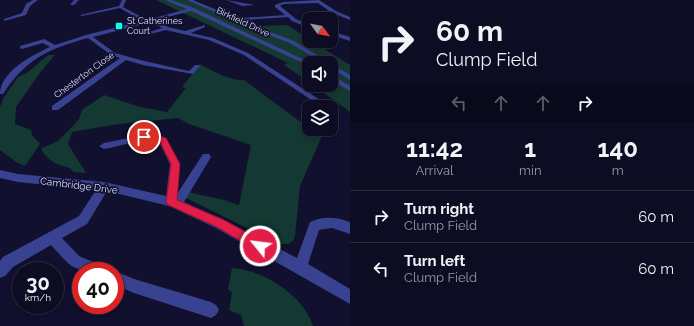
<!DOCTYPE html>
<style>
:root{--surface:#0d0c22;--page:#1b1a2f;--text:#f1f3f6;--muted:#9a9ba5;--line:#2d2c40}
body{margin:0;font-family:Raleway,sans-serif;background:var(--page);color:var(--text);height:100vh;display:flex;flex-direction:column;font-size:15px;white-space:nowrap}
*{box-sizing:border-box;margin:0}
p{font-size:13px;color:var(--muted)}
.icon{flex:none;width:22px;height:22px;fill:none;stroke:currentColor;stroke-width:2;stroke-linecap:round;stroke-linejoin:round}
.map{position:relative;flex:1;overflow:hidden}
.panel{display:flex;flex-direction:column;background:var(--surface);width:344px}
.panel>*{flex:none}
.top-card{background:#0d0c22;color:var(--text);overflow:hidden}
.needle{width:26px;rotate:123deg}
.buttons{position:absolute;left:302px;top:12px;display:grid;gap:8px}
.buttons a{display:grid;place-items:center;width:36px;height:36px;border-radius:8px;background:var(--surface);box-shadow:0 2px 6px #0003,0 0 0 1px var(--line);font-size:20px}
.speed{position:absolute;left:12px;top:262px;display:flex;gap:8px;font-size:20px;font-weight:700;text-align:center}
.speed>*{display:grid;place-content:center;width:52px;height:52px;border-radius:50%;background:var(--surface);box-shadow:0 2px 6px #0003,0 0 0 1px var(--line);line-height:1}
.speed small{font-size:10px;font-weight:400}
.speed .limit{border:6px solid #d22;background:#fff;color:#111}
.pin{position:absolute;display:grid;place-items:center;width:34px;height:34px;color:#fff;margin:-17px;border:2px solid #fff;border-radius:50%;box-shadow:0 1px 4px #0007}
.me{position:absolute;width:44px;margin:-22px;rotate:299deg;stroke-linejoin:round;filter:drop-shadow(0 0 3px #0008)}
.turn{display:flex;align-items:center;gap:14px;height:84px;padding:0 20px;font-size:18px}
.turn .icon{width:52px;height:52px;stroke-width:2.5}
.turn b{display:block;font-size:28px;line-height:34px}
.lanes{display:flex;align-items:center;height:38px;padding:0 20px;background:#0003;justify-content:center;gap:20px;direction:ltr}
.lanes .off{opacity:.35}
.eta{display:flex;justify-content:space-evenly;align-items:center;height:68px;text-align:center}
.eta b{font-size:24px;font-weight:700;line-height:28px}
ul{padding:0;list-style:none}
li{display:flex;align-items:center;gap:12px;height:52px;padding:0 20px;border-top:1px solid var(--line)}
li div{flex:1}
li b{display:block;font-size:15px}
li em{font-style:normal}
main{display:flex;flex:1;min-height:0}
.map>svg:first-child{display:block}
.green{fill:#133932}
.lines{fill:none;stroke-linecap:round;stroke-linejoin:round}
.minor{fill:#394290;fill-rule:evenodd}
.route{fill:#e11d48;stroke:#92132f}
.poi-dot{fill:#09fff3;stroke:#11102e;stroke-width:1.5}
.labels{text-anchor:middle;stroke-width:3.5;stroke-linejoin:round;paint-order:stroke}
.far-poi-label{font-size:9px;fill:#dddeff;stroke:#11102e;text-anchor:start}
.far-street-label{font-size:9px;fill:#dddeff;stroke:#11102e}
.street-label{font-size:10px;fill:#dddeff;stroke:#11102e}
</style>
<main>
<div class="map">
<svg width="350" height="326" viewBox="0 0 350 326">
<rect width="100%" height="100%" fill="#11102e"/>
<!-- green -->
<path class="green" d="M156,0H189L229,17L249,19L258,26L287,25L309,39V41L313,42L350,65V112L313,85H331V63H309V82L284,65L288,63Z
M48,55H55L42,70L16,107L15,124L31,130L32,135L40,144L25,166L16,162L0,150V107L4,97L18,77L28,72Z
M200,64C214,72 228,80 244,80L302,123L309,120V129H327L325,134L322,136L300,186L295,236C292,245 288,244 279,244L180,195L183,191L224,200L239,205L251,145L189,124L178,118L119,124L72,132L68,144L86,173L74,172C70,167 66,167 60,165C52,163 47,157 42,151V148L58,141L72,127L79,119L82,110L104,95L140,107L167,112L186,88L182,87Z
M232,268C263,270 304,295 313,326H244L241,315L229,310L232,293L228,289Z"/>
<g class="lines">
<!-- minor -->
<path class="minor" d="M33,0H38L30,6L26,15L4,21V19L22,13L26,4Z
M74,0H79L74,5H70Z
M122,0H126L123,7L147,20L187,9L165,0H171L194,8L311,63H309V66L307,65L191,11L156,20L168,27L185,31L205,25V27L191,33L213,38L248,53L331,107H322L244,55L209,40L166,30L150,34V32L162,28L151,22L93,37L115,53L144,61L189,71L195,65H199L200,66L193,74L143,65L126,60L58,110H52V106L120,58L111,55L88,38C48,49 26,59 3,94H0C0,72 32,55 50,47L43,43L22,49L20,48V46L44,39L55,45L86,35L142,21L120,8L82,16L80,15L119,6Z
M187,0H193L229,15L242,18L285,15L275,7V5L283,2L319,0L336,11L350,17V20L332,13L318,3L284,4L280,6L296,19L309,24V28L292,21L288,17L245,20L247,23L294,41L350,75V80L331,68V63H323L290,43L243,25L240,20L226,17Z
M226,0L255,5L242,6Z
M331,31L350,37V41L331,35Z
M331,75L350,86V91L331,80Z
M148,134L158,135L166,138L180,164L177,194L203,154H209L211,157L184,202L224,220L297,258L310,222C324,216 336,217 350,222V234L332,228L319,230L308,264L350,289V304L216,228L169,206L107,191L87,224L62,238L79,256L103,266L105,271C71,271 73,269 51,245L13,267L5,276L0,278V261L3,257L79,216L96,190L18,182L0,178V170L18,174L104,182L166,196L170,164L159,142C148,136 118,147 104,149L99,146L104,143Z
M115,271L134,279L211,302L216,305L219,310L216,315L211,318L134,293L115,285Z"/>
</g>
<!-- route -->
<path class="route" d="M153,134L166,138L180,164L177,200L224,220L264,242L266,246L264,250L260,252L256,250L217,227L168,205L166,202L171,164L160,142C154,140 144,142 139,137L144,135Z"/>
<!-- markers -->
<rect class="poi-dot" x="115" y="22" width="8" height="8" rx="2"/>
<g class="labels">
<!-- far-poi labels -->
<g class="far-poi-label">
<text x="127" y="24">St Catherines<tspan x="127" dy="10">Court</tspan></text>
</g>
<!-- far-street labels -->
<g class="far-street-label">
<text transform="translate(243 22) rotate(25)" y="3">Birkfield Drive</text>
<text transform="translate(84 75) rotate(-36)" y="3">Chesterton Close</text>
</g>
<!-- street labels -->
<g class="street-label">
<text transform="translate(79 185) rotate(7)" y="4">Cambridge Drive</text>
</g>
</g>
</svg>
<div class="buttons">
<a><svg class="needle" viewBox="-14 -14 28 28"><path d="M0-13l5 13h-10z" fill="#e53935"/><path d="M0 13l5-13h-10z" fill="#9a9ba5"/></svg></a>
<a><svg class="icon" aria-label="sound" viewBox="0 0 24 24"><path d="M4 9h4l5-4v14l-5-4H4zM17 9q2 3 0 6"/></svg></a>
<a><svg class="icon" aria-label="layers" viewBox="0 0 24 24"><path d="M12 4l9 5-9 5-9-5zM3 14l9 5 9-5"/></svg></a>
</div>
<div class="speed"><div>30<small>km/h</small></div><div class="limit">40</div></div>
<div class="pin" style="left:144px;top:137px;background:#d93025"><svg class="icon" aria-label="arrive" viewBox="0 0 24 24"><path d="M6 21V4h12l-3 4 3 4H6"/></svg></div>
<svg class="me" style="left:260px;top:246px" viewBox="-20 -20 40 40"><circle r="17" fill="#e11d48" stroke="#fff" stroke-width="3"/><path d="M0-11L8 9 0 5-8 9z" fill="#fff"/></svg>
</div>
<section class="panel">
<div class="top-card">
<div class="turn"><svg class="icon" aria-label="right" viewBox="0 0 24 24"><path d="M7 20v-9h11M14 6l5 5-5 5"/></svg><div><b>60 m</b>Clump Field</div></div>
<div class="lanes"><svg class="icon off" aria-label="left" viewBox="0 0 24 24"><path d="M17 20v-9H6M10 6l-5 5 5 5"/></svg><svg class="icon off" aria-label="ahead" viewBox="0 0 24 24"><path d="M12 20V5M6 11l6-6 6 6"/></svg><svg class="icon off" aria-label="ahead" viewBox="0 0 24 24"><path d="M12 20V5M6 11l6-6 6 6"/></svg><svg class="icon" aria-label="right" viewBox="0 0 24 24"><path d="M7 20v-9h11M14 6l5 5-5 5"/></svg></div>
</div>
<div class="eta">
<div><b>11:42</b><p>Arrival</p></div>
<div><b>1</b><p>min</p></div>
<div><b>140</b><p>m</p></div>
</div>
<ul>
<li><svg class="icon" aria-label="right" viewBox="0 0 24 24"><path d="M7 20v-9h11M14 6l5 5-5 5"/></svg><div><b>Turn right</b><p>Clump Field</p></div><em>60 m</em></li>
<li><svg class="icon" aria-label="left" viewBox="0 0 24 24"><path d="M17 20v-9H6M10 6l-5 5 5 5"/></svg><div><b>Turn left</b><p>Clump Field</p></div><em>60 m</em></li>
</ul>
</section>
</main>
